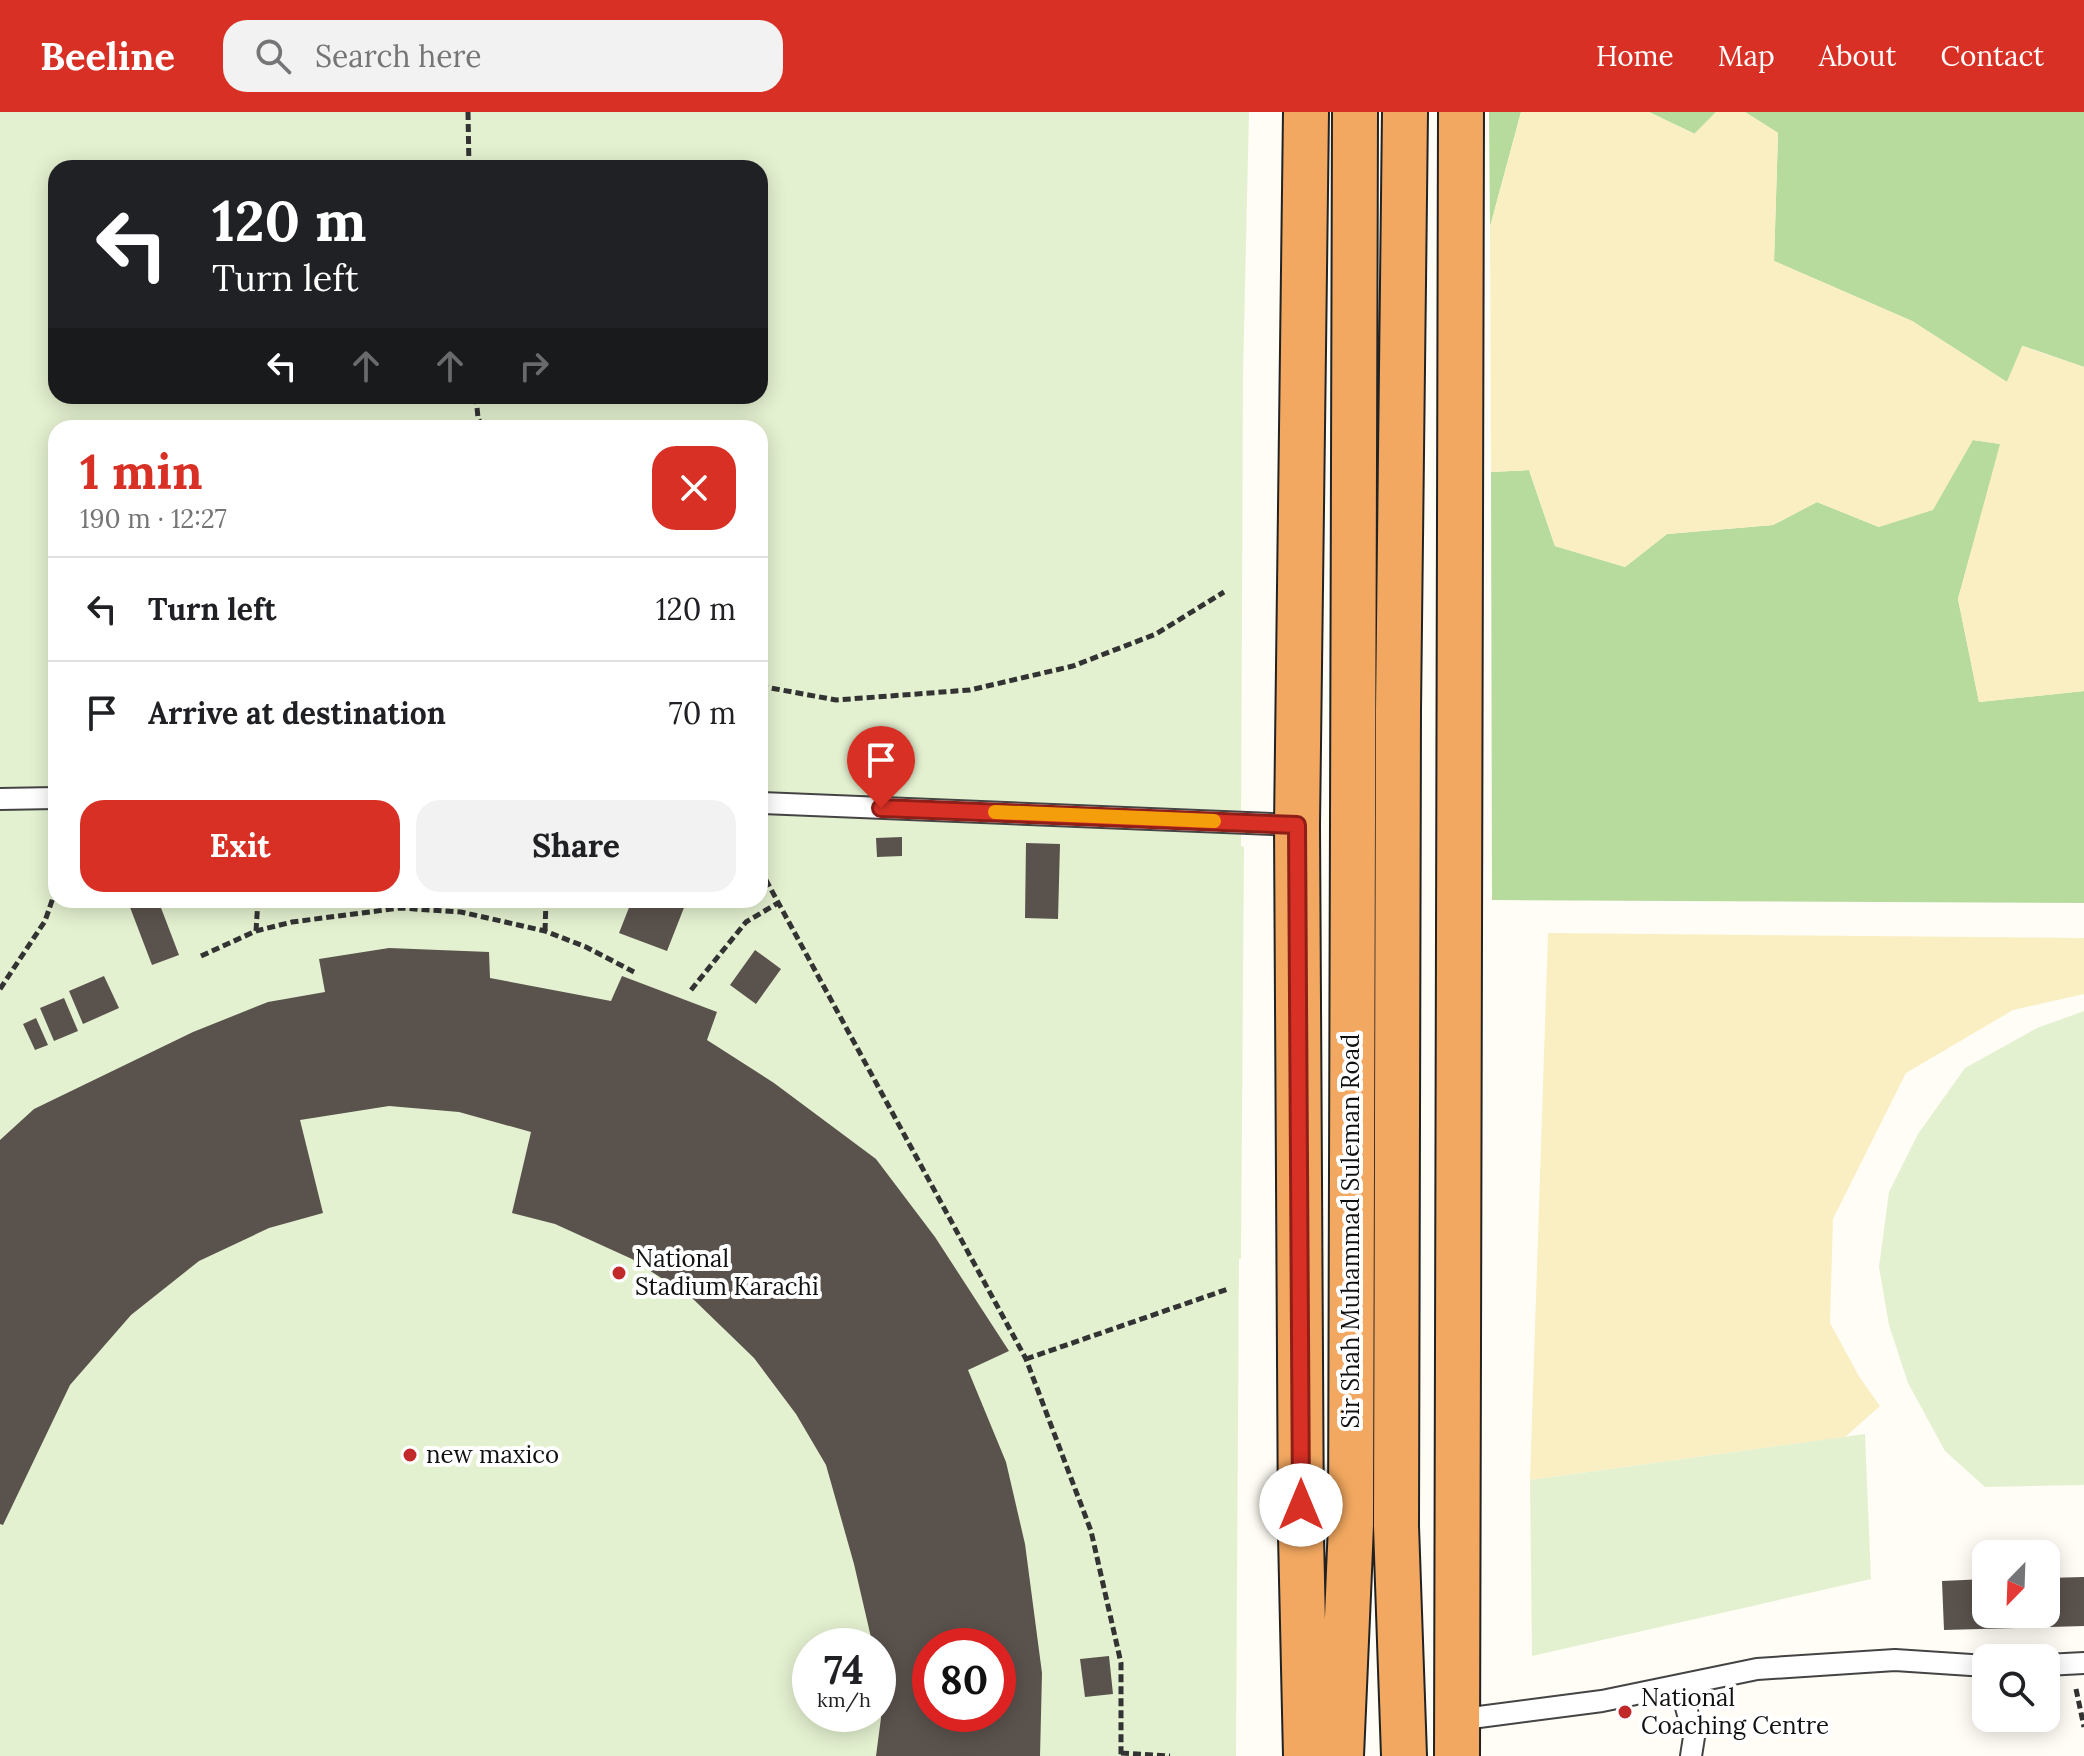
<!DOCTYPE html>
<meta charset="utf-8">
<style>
:root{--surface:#fff;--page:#f2f2f2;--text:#202124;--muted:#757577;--line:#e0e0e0;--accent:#d93025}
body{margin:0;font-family:Lora,serif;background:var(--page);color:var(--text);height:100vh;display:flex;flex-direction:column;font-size:30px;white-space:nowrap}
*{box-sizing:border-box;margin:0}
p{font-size:26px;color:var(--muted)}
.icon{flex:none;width:44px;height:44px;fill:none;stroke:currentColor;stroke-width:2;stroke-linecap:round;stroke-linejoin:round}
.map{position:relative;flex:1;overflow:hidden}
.panel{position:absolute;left:48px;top:308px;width:720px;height:488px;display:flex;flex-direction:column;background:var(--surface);border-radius:24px;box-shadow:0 4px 20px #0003}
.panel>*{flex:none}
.guide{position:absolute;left:48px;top:48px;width:720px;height:244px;border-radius:24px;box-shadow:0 4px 20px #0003;background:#202124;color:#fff;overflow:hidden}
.needle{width:52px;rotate:203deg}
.fabs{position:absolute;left:1972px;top:1428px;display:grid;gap:16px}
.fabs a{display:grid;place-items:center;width:88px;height:88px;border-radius:16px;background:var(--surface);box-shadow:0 4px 20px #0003;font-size:40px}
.speed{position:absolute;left:792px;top:1516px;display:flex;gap:16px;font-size:40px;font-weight:700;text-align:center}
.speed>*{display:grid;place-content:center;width:104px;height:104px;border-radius:50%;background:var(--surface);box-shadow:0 4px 20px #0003;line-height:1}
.speed small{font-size:20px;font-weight:400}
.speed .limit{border:12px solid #d22;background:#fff;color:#111}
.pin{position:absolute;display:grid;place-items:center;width:68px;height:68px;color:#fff;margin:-82px -34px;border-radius:50% 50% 50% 0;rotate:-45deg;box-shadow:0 0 8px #0007}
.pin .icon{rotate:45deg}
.me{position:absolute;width:88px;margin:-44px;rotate:0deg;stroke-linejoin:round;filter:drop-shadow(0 0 6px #0008)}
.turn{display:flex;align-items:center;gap:28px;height:168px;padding:0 32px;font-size:36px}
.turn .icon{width:104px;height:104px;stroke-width:2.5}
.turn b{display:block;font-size:56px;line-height:68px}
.lanes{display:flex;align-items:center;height:76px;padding:0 32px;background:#0003;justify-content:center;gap:40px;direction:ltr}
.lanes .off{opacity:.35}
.round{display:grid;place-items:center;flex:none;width:84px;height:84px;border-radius:24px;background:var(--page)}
.overview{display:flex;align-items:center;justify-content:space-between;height:136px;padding:0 32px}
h1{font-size:48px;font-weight:700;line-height:60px;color:var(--accent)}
.button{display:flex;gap:16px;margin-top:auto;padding:16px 32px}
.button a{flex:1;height:92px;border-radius:24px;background:var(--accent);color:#fff;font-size:32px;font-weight:700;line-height:92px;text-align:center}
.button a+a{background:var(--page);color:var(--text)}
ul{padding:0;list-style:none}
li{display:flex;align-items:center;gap:24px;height:104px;padding:0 32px;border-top:2px solid var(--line)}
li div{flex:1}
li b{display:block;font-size:30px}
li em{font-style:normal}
header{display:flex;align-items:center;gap:48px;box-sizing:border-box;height:112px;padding:0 40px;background:var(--accent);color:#fff}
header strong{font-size:38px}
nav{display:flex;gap:44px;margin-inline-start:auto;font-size:28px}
.search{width:560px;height:72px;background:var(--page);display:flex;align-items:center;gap:20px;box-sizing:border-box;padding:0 28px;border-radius:24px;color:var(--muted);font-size:30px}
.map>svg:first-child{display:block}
.forest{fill:#b7db9d}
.sand{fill:#faefc2}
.pitch{fill:#e4f1d0;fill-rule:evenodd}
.building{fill:#5a524d;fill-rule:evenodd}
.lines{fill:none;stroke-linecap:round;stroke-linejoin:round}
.lane-casing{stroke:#444;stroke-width:24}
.highway-casing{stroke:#222;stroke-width:48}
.path{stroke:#333;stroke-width:5;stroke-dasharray:8 4;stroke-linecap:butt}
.lane{stroke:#fff;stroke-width:20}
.highway{stroke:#f2a860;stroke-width:44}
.route-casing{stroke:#8d1f18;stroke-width:20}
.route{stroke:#d93025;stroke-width:14}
.slow{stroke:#f59e0b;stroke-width:14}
.poi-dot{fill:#c1292b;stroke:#fff;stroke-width:3}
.labels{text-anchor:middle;stroke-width:8;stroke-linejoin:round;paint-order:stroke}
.street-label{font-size:24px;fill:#111;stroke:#fff}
.poi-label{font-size:24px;fill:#111;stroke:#fff;text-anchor:start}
</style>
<header>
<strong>Beeline</strong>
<div class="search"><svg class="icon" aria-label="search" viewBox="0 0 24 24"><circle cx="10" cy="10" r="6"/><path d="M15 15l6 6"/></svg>Search here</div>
<nav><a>Home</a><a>Map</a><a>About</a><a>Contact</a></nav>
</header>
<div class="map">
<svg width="2084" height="1644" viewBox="0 0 2084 1644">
<rect width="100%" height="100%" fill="#fffdf5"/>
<!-- forest -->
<path class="forest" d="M1489,0H1521L1490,115Z
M1649,0H1716L1695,22Z
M1745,0H2084V255L2023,234L2007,270L1912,209L1774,149L1778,21Z
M1973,328L2001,332L1958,487L1979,590L2084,579V791L1492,788L1491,360L1529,358L1555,434L1625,455L1667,422L1773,413L1817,390L1879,415Z"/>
<!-- sand -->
<path class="sand" d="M1521,0H1649L1694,22L1716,0H1745L1778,21L1774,149L1912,209L2007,270L2022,234L2084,255V579L1979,590L1958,487L2000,332L1973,328L1933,398L1879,415L1817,390L1773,413L1667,422L1625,455L1555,434L1529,358L1491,360L1490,115Z
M1548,821L2084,826V882L2013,898L1906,961L1833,1107L1830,1211L1860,1266L1880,1294L1845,1325L1530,1368Z"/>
<!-- pitch -->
<path class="pitch" d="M0,0H1249L1243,264L1241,734L1244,735L1241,1147H1239L1236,1644H0ZM56,56H760V284H56ZM56,316H760V788H56ZM810,1534H878V1602H810ZM930,1534H998V1602H930Z
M2084,899V1373L1985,1375L1945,1339L1908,1271L1889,1213L1879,1155L1889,1080L1918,1022L1965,956L2037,916Z
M1865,1322L1871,1467L1532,1544L1530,1368Z"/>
<!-- building -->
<path class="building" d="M902,725V744L877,745L876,726Z
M1026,731L1060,732L1058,807L1025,806Z
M132,788H158L179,843L152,853L128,790Z
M632,788H687L667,839L619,821Z
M389,836L489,840L490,866L611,889L622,864L717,900L707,928L774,971L876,1047L935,1125L1009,1239L968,1258L1006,1350L1025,1432L1042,1561L1040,1644H876L881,1606L878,1579V1534H873L854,1452L826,1353L796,1302L754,1246L692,1186L632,1147L555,1112L512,1101L531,1020L459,1000L389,994L300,1008L323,1101L269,1116L199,1149L131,1203L70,1273L3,1413L0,1412V1028L34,997L193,920L268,890L325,880L319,847ZM930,1534H998V1602H930Z
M755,838L781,857L756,892L730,873Z
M104,864L119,896L83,912L69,879Z
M64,886L78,919L54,929L40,896Z
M36,906L48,933L35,938L23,912Z
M2084,1465V1514L1944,1518L1942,1469L1986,1467V1502H2046V1466Z
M1109,1544L1113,1582L1085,1585L1080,1547Z"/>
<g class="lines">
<!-- lane casing -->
<g class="lane-casing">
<path id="lane" d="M0,687L56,686
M760,691L1297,713
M2046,1553L2084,1551
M1680,1573L1694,1625L1691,1644
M1456,1608L1602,1589L1757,1557L1895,1548L1986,1554"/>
</g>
<!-- highway casing -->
<g class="highway-casing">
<path id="highway" d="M1306,1644L1301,1424L1297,713L1306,0
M1341,1644L1351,1413L1355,0
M1404,1644L1396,1414L1398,598L1405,0
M1457,1644L1461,0"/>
</g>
<!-- path -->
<path class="path" d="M468,0L469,56
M476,284L478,306L483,316
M760,574L836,588L970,578L1073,554L1156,522L1224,480
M760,757L1026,1247L1091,1419L1121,1551V1644
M256,819L258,788
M545,819L546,788
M201,844L256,819L292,810L400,796L461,800L545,819L586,835L634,860
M0,877L45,809L56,777
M691,878L746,810L778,791
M1026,1247L1228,1177
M2076,1577L2084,1615
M1121,1641L1170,1644"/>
<!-- lane -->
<use href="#lane" class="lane"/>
<!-- highway -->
<use href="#highway" class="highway"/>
</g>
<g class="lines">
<!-- route casing -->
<g class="route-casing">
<path id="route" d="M881,696L1297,713L1301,1393"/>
</g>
<!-- route -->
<use href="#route" class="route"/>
<!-- slow -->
<path class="slow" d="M995,700L1214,709"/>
</g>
<!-- markers -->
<g class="poi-dot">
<circle cx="619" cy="1161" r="8"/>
<circle cx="410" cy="1343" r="8"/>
<circle cx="1625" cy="1600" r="8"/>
</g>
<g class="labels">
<!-- street labels -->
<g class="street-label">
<text transform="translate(1351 1119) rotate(-90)" y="8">Sir Shah Muhammad Suleman Road</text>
</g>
<!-- poi labels -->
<g class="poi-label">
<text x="635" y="1155">National<tspan x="635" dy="28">Stadium Karachi</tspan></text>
<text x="426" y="1351">new maxico</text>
<text x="1641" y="1594">National<tspan x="1641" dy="28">Coaching Centre</tspan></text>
</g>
</g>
</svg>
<div class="fabs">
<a><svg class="needle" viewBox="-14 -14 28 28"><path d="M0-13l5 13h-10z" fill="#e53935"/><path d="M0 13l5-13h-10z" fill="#757577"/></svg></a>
<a><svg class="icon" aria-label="search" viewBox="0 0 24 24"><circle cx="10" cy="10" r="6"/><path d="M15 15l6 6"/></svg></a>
</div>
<div class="speed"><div>74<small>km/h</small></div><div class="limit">80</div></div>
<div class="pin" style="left:881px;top:696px;background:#d93025"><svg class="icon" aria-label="arrive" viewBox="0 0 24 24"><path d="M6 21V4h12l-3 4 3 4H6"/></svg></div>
<svg class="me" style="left:1301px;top:1393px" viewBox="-20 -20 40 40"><circle r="19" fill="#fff"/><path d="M0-13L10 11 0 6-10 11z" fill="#d93025"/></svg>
<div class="guide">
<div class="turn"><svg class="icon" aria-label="left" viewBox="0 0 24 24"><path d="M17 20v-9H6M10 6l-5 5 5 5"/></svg><div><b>120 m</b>Turn left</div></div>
<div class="lanes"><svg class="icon" aria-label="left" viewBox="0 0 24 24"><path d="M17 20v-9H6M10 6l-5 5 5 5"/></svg><svg class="icon off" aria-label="ahead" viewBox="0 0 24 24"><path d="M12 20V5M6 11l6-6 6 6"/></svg><svg class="icon off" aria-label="ahead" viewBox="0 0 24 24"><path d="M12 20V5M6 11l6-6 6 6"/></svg><svg class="icon off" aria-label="right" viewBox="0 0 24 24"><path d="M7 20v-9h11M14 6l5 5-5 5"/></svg></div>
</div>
<section class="panel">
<div class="overview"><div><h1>1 min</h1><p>190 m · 12:27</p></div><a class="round" style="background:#d93025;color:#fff"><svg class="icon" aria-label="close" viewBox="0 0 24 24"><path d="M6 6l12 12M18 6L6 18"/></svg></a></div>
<ul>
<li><svg class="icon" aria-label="left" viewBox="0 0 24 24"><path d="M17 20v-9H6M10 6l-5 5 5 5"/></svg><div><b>Turn left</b></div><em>120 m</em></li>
<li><svg class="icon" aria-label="arrive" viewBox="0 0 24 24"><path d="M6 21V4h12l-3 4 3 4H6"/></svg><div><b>Arrive at destination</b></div><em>70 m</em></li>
</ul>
<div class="button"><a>Exit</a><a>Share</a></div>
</section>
</div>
